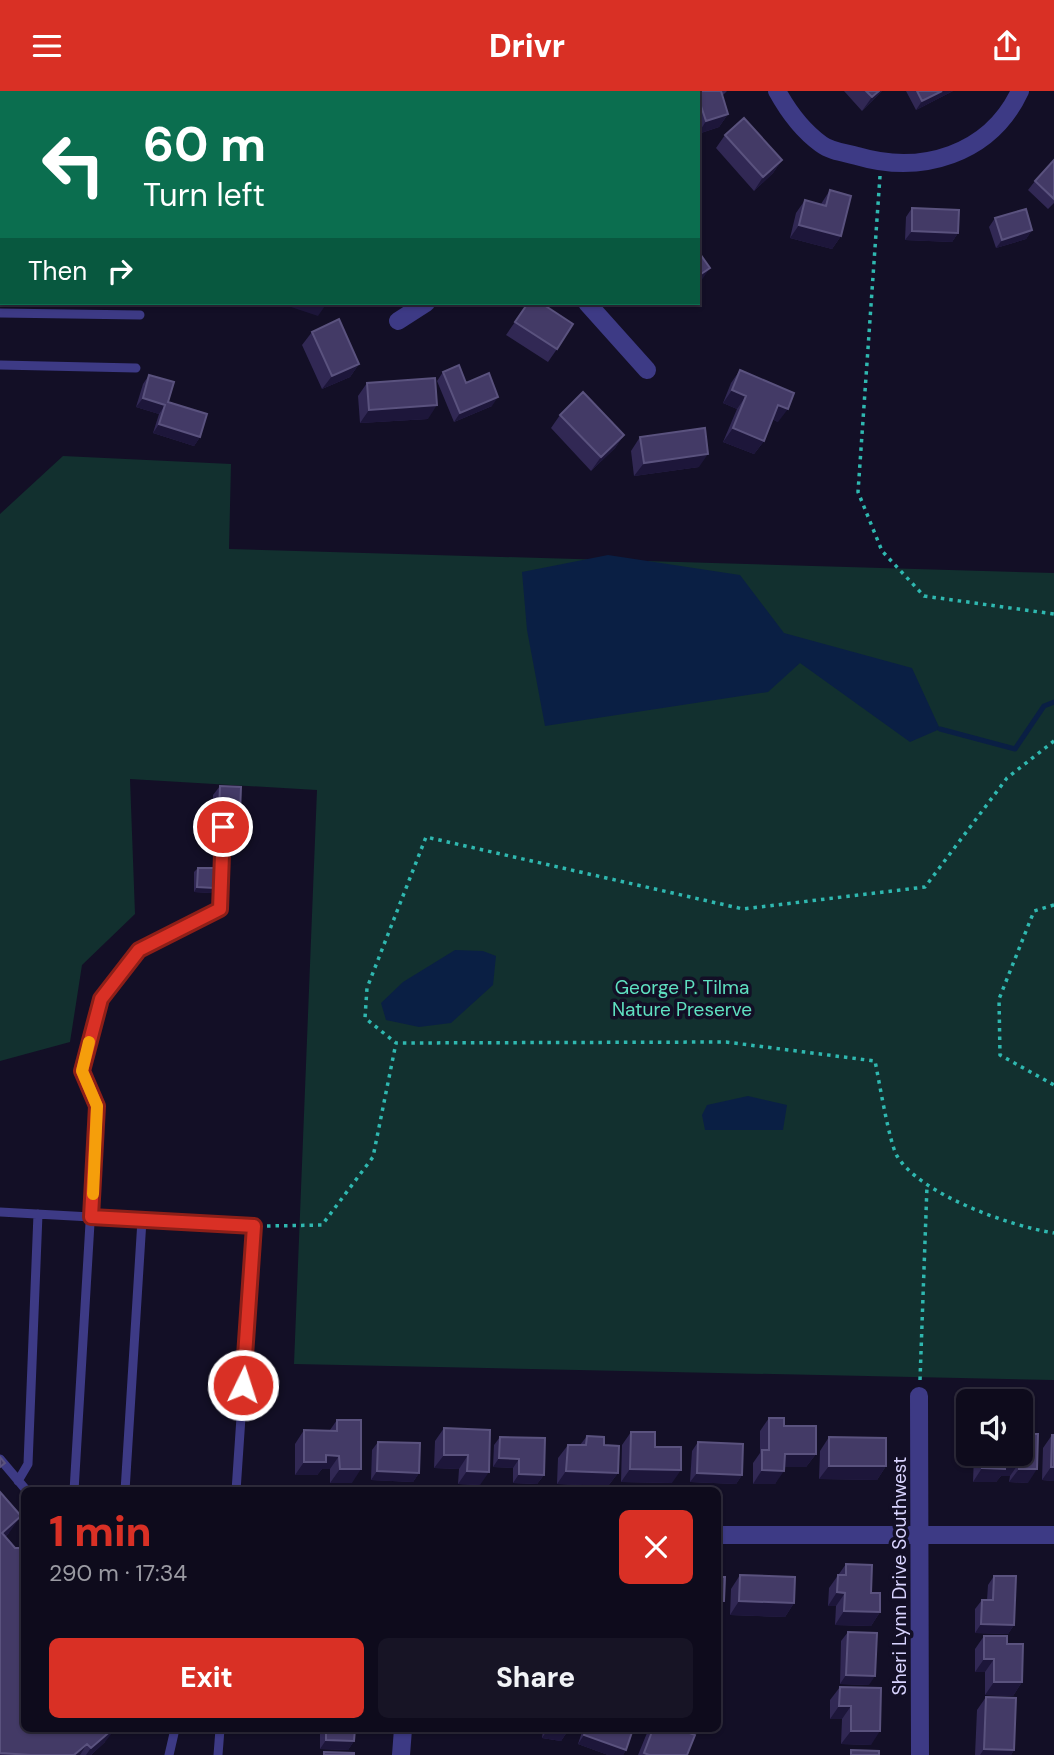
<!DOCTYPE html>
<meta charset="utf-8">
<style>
:root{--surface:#0e0b1c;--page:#171425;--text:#f1f3f6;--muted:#9b9ba3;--line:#2e2b3b;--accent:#d93025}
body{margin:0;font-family:"DM Sans",sans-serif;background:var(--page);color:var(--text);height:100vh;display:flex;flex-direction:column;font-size:26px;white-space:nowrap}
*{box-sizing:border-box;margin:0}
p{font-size:23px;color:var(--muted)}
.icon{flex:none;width:38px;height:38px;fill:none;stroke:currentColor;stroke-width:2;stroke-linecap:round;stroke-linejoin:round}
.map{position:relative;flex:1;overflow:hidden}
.sheet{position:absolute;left:21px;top:1396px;width:700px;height:245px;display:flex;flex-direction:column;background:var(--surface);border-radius:10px;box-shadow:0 2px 5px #0004,0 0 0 2px var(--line)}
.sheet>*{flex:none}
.hud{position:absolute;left:0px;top:0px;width:700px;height:214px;box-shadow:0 2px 5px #0004,0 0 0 2px var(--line);background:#0b6e4f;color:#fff;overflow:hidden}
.tools{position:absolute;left:956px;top:1298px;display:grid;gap:14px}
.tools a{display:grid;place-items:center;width:77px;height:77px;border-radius:10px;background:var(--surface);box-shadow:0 2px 5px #0004,0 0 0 2px var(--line);font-size:35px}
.pin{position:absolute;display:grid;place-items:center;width:60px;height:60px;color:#fff;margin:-30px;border:4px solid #fff;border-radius:50%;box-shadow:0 2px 7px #0007}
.me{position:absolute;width:77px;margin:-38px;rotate:4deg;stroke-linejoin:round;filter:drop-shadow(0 0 5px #0008)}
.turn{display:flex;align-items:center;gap:24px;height:147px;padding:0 28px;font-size:32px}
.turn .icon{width:91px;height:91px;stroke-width:2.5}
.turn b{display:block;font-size:49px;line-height:60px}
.then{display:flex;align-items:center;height:66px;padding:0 28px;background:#0003;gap:14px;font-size:26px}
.round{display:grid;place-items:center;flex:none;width:74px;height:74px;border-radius:10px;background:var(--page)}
.summary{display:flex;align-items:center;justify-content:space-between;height:119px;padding:0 28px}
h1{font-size:42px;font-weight:800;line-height:52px;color:var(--accent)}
.action{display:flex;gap:14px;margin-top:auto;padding:14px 28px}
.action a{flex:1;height:80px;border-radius:10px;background:var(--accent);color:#fff;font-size:28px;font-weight:800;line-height:80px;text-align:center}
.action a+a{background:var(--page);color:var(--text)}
header{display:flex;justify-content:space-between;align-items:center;height:91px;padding:0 28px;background:var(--accent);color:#fff;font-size:32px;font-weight:800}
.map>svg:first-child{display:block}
.green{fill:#12302f}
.water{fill:#0a1f44}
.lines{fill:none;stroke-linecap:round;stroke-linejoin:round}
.stream{stroke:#0a1f44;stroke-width:5}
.path{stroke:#2fb8b0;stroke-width:3.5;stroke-dasharray:3.5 5;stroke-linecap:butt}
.service{stroke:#3d3a85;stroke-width:9}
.minor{stroke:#3d3a85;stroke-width:18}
.wall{fill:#312854}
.shaded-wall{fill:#1d163a}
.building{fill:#433a66;stroke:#5a527e;stroke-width:2}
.route-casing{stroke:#8d1f18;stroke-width:18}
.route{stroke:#d93025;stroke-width:12}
.slow{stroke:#f59e0b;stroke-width:12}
.labels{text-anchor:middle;stroke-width:7;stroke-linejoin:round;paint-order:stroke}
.park-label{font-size:19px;fill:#5fe0c0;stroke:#130f26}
.street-label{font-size:19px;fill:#d9d4ff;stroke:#130f26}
</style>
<header><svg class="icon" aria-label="menu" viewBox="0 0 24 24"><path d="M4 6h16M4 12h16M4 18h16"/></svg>Drivr<svg class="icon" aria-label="share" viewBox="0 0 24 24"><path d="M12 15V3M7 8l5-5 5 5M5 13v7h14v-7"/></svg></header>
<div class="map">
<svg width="1054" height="1664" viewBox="0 0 1054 1664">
<rect width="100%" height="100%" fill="#130f26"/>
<!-- green -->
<path class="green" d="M63,365L231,373L229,458L1054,482V1289L294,1273L317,699L130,688L135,823L82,874L70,951L0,970V423Z"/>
<!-- water -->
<path class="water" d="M608,464L740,484L784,542L912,577L940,638L910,651L800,572L768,601L545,635L527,539L522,481Z
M455,859L483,860L496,865L493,894L451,932L419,936L386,929L381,912L403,891Z
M748,1005L787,1014L783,1039H705L702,1024L707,1014Z"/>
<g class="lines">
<!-- stream -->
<path class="stream" d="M940,638L1015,658L1044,615L1054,611"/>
<!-- path -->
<path class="path" d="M880,85L858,401L882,460L924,505L1054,523
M1054,650L1007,687L925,796L743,818L426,746L367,897L365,927L396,952L726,951L875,970C879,989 889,1051 897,1065C921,1104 1010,1135 1054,1142
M1054,814L1034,820L999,908L1000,964L1054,994
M267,1135L322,1134L373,1066L396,952
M920,1289L927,1095"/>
<!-- service -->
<path class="service" d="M0,222L140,224
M0,274L136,277
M0,1121L254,1135L236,1400
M0,1368L27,1400
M18,1390L28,1373L38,1123
M74,1400L97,1015L82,980L101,908L139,859L220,818L223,736
M125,1400L142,1129
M169,1664L175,1638
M218,1664L220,1638"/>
<!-- minor -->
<path class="minor" d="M468,0L469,2
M777,0C788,20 803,40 821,53C830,60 846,62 857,65C921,84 990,64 1020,0
M587,212L647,279
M398,230L426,212
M919,1305L920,1664
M718,1444H1054
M401,1664L403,1638"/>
</g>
<!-- wall -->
<path class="wall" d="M530,0H575L574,2H531Z
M682,0H727L722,5L728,23L719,36L698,43V2H683Z
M844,0H882L862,20Z
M906,0H953L916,19Z
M725,44L782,69L773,82L754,100L716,57Z
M1054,69V112L1048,118L1028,99L1035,90Z
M830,99L841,145L832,158L790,147L796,122L805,109L821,113Z
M912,117L958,142L952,151L905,149L906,126Z
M995,127L1032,139L1026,148L996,157L989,136Z
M528,212L557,258L548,271L506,244Z
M312,241L359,273L350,286L322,298L302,254Z
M740,279L778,331L772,328L764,350L754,363L723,351L737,318L723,312L731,292Z
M443,281L466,292L492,315L454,331L437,290Z
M149,284L168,311L200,346L194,355L153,342L159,323L136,316L143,293Z
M367,292L428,328L360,332L358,305Z
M560,324L624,344L615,357L591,380L551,337Z
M640,346L699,376L634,385L631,360Z
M220,695L234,731L212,730L213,704Z
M198,777L214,797L211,802L194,801V781Z
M769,1327L784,1335L816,1363L806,1376H784L775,1393H753V1372L760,1362V1340Z
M337,1329L352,1392H330V1378H322L317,1384H295V1353L304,1339H330Z
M444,1337L490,1339L480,1394L458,1393L459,1378L434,1377L435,1350Z
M631,1341L655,1356L672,1392L621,1391L622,1354Z
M1052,1344L1054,1390L1042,1389L1043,1357Z
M587,1345L604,1354L618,1382L608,1395L557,1393L558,1367L568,1354H580Z
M500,1346L544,1384L537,1393L513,1392V1377L493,1376L494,1354Z
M829,1346L886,1375L877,1389L819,1388L820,1360Z
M378,1351L419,1382L413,1391L371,1389L372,1359Z
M698,1351L742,1384L736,1393L690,1391L692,1360Z
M974,1363H1020L1028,1392L1009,1391L1010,1385H1001L996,1391H973Z
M0,1401L9,1442L5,1446L105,1651L91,1664H0Z
M846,1473L871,1502L880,1521L871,1535L835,1534L836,1515H828L829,1497Z
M740,1484L794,1512L785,1526L730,1524L731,1498Z
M994,1485L1014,1534L1008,1543L975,1542V1518L982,1509H987L988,1494Z
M848,1541L869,1594L840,1593L841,1550Z
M984,1545L1007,1553L1022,1591L1013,1605L985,1604V1581H975V1558Z
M840,1596L881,1597L871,1654L841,1653L842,1628H830V1609Z
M986,1606L1014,1659L1011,1664H975L977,1619Z
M320,1638H355L354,1650L348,1659L320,1658Z
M530,1638H567V1641L561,1650L542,1647L543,1640Z
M583,1638H633L626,1659L623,1664H608L578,1653Z
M650,1638H679L687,1664H638L647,1642Z"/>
<!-- shaded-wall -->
<path class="shaded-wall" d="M879,0H882L862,20L872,6Z
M942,0H953L916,19L922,10Z
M728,23L719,36L698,43L706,30Z
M782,69L773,82L754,100L763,86Z
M799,134L841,145L832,158L790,147Z
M1032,139L1026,148L996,157L1002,149Z
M912,140L958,142L952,151L905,149Z
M710,177L701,190L698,192V185Z
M287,212H327L318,225L285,214Z
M359,273L350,286L322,298L332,285Z
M732,299L746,305L737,318L723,312Z
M498,306L492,315L454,331L460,322Z
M143,307L165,314L159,323L136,316Z
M437,314L428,328L360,332L369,319Z
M778,314L788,318L778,331L769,327Z
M159,333L200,346L194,355L153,342Z
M733,337L764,350L754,363L723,351Z
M624,344L615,357L591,380L601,366Z
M708,363L699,376L634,385L644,372Z
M219,721L240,722L234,731L212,730Z
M197,796L214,797L211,802L194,801Z
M785,1363H816L806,1376H775Z
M326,1364L339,1365L330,1378H322L317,1384H295L304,1371Z
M444,1364H468L459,1378L434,1377Z
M499,1367L519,1368L513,1377L493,1376Z
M1005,1371L1019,1372L1010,1385H1001L996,1391H973L982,1377Z
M829,1375H886L877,1389L819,1388Z
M1051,1376H1054V1390L1042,1389Z
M340,1378H361L352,1392H330Z
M630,1378L681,1379L672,1392L621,1391Z
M1019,1378H1037L1028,1392L1009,1391Z
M762,1379L784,1380L775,1393H753Z
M377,1380L419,1382L413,1391L371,1389Z
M467,1380L489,1381L480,1394L458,1393Z
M566,1380L618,1382L608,1395L557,1393Z
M697,1382L742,1384L736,1393L690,1391Z
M519,1383L544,1384L537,1393L513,1392Z
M21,1425L9,1442L0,1450L2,1442Z
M837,1501L845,1502L836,1515H828Z
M718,1510H724L718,1519Z
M739,1510L794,1512L785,1526L730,1524Z
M844,1520L880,1521L871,1535L835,1534Z
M981,1533L1014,1534L1008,1543L975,1542Z
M984,1568H994L985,1581H975Z
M846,1584L875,1585L869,1594L840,1593Z
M994,1591H1022L1013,1605L985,1604Z
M839,1615H851L842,1628H830Z
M113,1638H115L105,1651L91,1664H86L91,1657Z
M548,1638L567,1641L561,1650L542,1647Z
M851,1640H880L871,1654L841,1653Z
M584,1644L626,1659L623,1664H608L578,1653Z
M326,1649L354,1650L348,1659L320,1658Z
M87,1653L80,1664H74Z
M984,1658L1014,1659L1011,1664H980Z"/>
<!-- building -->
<path class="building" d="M384,0H414L415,2H384Z
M545,0H571L567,2H545Z
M696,0H721L728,23L706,30L698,6V2H697Z
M866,0H879L872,6Z
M917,0H942L922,10Z
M744,27L782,69L763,86L725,44Z
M1054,69V108L1035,90Z
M830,99L851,105L841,145L799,134L805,109L826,115Z
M912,117L959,119L958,142L912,140Z
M1026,118L1032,139L1002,149L995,127Z
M698,160L710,177L698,185Z
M528,212H541L573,233L557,258L515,231Z
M339,228L359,273L332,285L312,241Z
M459,274L466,292L489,282L498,306L460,322L443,281Z
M740,279L794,302L788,318L778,314L764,350L733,337L746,305L732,299Z
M149,284L174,291L168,311L207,323L200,346L159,333L165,314L143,307Z
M435,287L437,314L369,319L367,292Z
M583,301L624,344L601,366L560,324Z
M705,337L708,363L644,372L640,346Z
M220,695L241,696L240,722L219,721Z
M198,777H215L214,797L197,796Z
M769,1327H784V1335H816V1363H785L784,1380L762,1379V1359H769Z
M337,1329H361V1378H340L339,1365L326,1364V1371H304V1339L337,1340Z
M444,1337L490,1339L489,1381L467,1380L468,1364H444Z
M631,1341H655V1356H681V1379L630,1378Z
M1020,1343H1038L1037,1378H1019V1372L1005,1371V1378L982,1377V1363H1020Z
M1052,1344H1054V1376H1051Z
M587,1345L604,1346V1354L619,1355L618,1382L566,1380L568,1354H586Z
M500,1346L545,1347L544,1384L519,1383V1368L499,1367Z
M829,1346L886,1347V1375H829Z
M378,1351L420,1352L419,1382L377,1380Z
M698,1351L743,1353L742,1384L697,1382Z
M0,1366L5,1372L0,1376Z
M0,1401L21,1425L2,1442L15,1457H24V1638H113L91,1657L87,1653L74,1664H31L0,1662Z
M846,1473L872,1474L871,1502H880V1521L844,1520L845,1502L837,1501L838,1484H846Z
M740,1484L795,1486L794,1512L739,1510Z
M994,1485H1016L1014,1534L981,1533L982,1509H993Z
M718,1486H725L724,1510H718Z
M848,1541L877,1542L875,1585L846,1584Z
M984,1545H1007V1553H1023L1022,1591H994V1568H984Z
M840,1596L881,1597L880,1640H851V1615H839Z
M986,1606L1016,1607L1014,1659L984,1658Z
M326,1638H355L354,1650L326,1649Z
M549,1638H567V1641Z
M586,1638H633L626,1659L584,1644Z
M653,1638H679L695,1644L687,1664H649L644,1662Z
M851,1659L879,1660V1664H851Z
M324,1661L354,1662V1664H324Z"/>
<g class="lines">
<!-- route casing -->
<g class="route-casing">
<path id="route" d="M223,736L220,818L139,859L101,908L82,980L97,1015L91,1126L254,1135L243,1294"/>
</g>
<!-- route -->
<use href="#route" class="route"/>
<!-- slow -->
<path class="slow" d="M89,951L82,980L97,1015L93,1103"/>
</g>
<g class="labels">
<!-- park labels -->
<g class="park-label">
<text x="682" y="903">George P. Tilma<tspan x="682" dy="22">Nature Preserve</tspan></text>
</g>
<!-- street labels -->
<g class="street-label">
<text transform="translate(899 1485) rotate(-90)" y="7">Sheri Lynn Drive Southwest</text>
</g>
</g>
</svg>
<div class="tools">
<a><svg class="icon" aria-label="sound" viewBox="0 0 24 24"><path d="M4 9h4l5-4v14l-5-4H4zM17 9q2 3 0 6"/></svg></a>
</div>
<div class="pin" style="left:223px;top:736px;background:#d93025"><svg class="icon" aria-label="arrive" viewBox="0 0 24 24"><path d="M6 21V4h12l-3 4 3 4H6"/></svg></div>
<svg class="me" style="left:243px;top:1294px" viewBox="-20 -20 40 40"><circle r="17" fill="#d93025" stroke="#fff" stroke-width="3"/><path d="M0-11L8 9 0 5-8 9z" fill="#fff"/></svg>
<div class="hud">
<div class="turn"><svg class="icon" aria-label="left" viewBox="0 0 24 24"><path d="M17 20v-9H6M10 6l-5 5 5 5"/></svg><div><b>60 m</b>Turn left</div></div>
<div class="then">Then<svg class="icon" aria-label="right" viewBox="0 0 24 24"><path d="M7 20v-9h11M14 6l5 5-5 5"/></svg></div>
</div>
<section class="sheet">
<div class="summary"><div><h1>1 min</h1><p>290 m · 17:34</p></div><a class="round" style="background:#d93025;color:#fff"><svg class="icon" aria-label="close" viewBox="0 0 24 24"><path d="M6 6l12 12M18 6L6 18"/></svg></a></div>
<div class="action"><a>Exit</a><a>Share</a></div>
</section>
</div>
